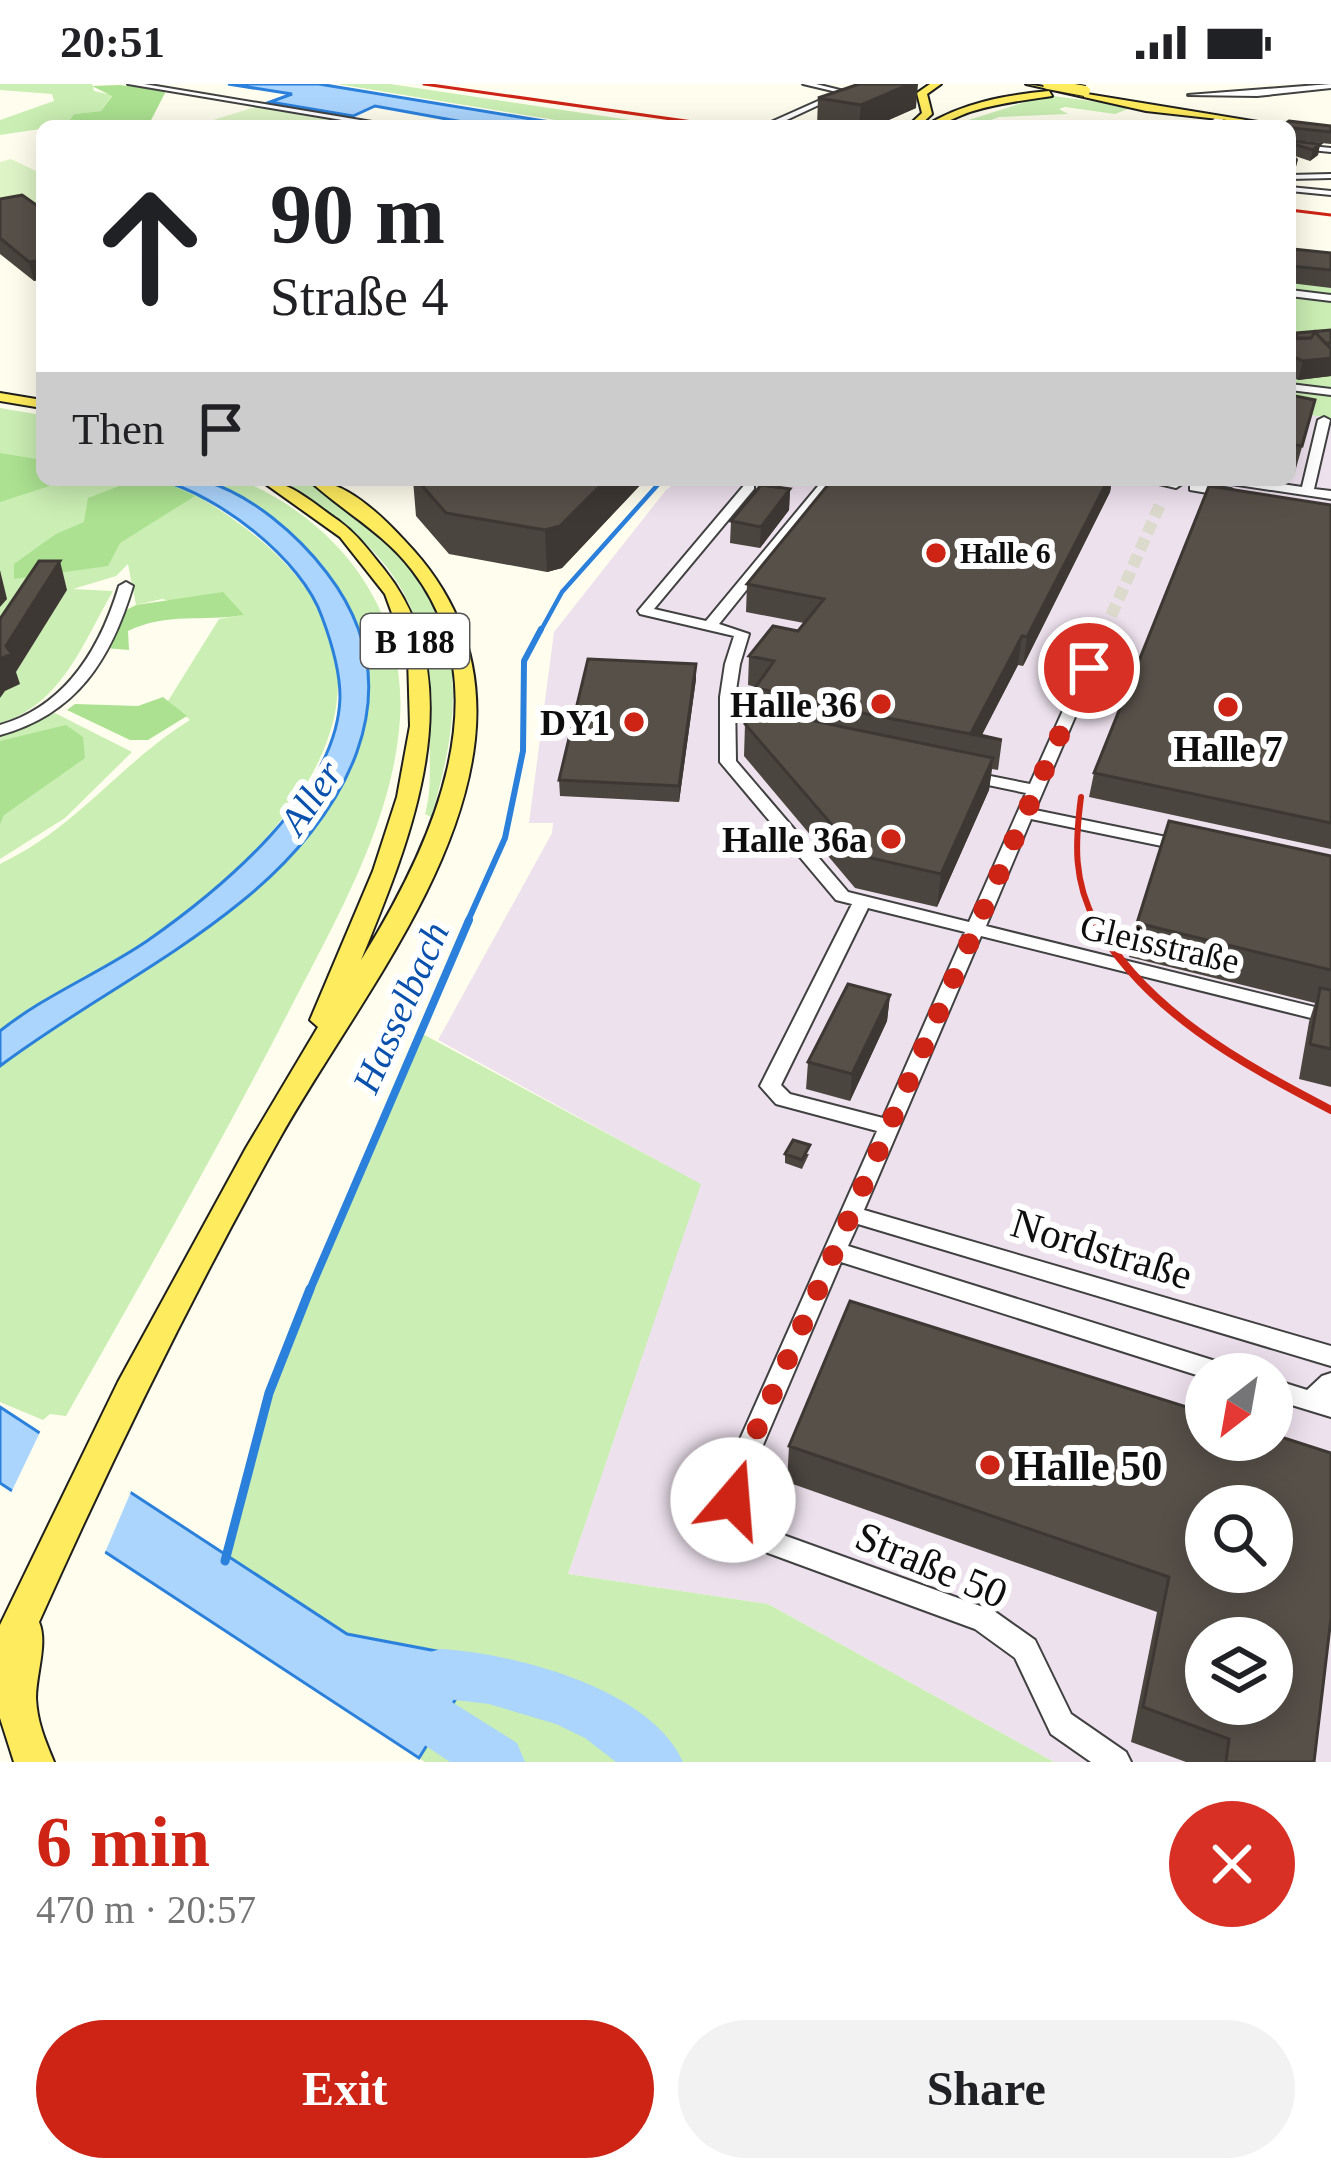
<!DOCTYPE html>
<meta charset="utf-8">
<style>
:root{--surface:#fff;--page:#f2f2f2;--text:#202124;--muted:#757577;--accent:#cd2416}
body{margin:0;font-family:Georgia,serif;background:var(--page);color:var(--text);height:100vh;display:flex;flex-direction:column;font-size:45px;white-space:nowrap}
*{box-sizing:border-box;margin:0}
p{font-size:39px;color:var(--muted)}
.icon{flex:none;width:66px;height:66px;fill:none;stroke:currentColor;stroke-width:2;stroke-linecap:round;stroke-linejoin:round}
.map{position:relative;height:1678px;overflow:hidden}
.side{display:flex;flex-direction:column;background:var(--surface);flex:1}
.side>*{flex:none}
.banner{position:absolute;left:36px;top:36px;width:1260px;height:366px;border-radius:18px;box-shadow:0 6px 30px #0003;background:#fff;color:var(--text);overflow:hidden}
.needle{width:78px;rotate:211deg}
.buttons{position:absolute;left:1185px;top:1269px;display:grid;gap:24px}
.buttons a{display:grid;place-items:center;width:108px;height:108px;border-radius:50%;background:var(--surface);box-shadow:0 6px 30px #0003;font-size:60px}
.pin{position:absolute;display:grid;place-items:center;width:102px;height:102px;color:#fff;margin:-51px;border:6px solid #fff;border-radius:50%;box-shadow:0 3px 12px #0007}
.me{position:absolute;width:132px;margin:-66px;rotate:18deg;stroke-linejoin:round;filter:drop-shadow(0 0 9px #0008)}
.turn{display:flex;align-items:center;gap:42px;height:252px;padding:0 36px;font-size:54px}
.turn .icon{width:156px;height:156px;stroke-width:2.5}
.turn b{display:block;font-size:84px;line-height:102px}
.then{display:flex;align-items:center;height:114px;padding:0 36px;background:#0003;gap:24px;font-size:45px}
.round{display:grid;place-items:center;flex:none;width:126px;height:126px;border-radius:63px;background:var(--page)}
.overview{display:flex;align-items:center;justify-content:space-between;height:204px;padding:0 36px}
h1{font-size:72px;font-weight:700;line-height:90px;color:var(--accent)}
.cta{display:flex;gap:24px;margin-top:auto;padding:24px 36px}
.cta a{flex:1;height:138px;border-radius:72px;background:var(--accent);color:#fff;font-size:48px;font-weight:700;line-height:138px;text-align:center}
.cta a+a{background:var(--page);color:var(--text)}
.status{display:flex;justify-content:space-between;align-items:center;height:84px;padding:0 60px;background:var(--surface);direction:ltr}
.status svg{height:33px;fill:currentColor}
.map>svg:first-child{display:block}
.industrial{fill:#ede1ed;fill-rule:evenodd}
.green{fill:#caeeb3}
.forest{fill:#abe190}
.pitch{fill:#def4c6}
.water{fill:#acd5fd;stroke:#2b80dc;stroke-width:3}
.pier{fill:#fffeee}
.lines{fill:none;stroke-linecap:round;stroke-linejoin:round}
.stream-far3{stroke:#2b80dc;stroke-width:4.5}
.stream-far2{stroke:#2b80dc;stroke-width:6}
.stream-far1{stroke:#2b80dc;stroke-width:8}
.stream{stroke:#2b80dc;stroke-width:9}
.river{fill:#acd5fd;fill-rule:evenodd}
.minor-tunnel-far1{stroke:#dbdacc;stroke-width:12;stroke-dasharray:12 6;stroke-linecap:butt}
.minor-tunnel{stroke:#dbdacc;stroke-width:16;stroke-dasharray:16 8;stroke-linecap:butt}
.minor-casing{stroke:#414141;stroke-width:4}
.major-casing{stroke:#1f1f1f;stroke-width:4}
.minor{fill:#fff;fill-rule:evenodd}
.major{fill:#ffec5e;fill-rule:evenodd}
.rail-far2{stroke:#cd2416;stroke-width:3}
.rail-far1{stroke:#cd2416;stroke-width:6}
.rail{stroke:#cd2416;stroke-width:8}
.major-bridge-casing{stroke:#1f1f1f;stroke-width:12;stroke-linecap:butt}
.major-bridge{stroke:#ffec5e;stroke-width:10}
.wall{fill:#4b453f}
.shaded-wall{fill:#3d3833}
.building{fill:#575049;stroke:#3d3833;stroke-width:3;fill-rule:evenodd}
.route{stroke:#cd2416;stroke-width:21;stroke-dasharray:0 37.8}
.poi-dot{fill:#cd2416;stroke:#fff;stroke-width:4.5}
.labels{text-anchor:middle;stroke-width:12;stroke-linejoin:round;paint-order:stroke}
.far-poi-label{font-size:30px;font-weight:bold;fill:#0e0e0e;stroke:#fff;text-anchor:start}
.shield{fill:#fff;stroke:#565656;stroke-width:3}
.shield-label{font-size:33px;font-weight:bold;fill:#0e0e0e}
.poi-label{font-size:36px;font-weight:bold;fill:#0e0e0e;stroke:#fff;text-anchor:end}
.street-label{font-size:36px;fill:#0e0e0e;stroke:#fff}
.water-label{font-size:39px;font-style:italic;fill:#0951ad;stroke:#fff}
.near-street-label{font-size:42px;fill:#0e0e0e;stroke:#fff}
.near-poi-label{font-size:42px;font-weight:bold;fill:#0e0e0e;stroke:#fff;text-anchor:start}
</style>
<div class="status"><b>20:51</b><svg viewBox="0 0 49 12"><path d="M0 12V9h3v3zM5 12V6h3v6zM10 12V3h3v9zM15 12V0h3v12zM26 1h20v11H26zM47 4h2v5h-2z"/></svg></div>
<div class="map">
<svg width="1331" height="1678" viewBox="0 0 1331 1678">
<rect width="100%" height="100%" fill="#fffeee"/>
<!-- industrial -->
<path class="industrial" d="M1290,328L1331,334V1678H1054L768,1520L568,1490L700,1100L438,956L552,749L553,739H529L554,548L666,406L680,396H1290ZM1206,1290H1272V1356H1206ZM1206,1422H1272V1488H1206ZM1206,1554H1272V1620H1206Z"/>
<!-- green -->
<path class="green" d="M0,0H92L94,7L112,11L101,27L74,30L66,41L0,51V36L54,17L52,10L0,6Z
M337,0H390L670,42H592Z
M1047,11L1133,23L1115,30L1065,23L1059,25L1068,30L999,33L975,42H950Z
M1290,176L1331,180V334L1290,328Z
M0,324L42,331V396L245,398C339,439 407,527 400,634C394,735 337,834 291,923C220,1061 143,1196 66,1332L50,1330L43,1336L0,1318V982C115,895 304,814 358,669C366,646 362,612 363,587C367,505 290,438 221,405L204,416C441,560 326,730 149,856C101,889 45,911 0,947V780C79,742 118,681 190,636L168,617L219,535L243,531L162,515L136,521L128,480L116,492L73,505L113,507C84,557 61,622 0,639V614L66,507L0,577Z
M279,396C318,396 330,411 359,434C467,520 468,610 431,733L425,730C432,704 429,684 430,658C434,521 395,466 279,396Z
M55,629L132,668L65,734L0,775V649Z
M419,948L701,1100L568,1490L768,1520L1054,1678H425L419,1674L457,1613L441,1588L219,1501L269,1309L361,1078Z"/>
<!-- forest -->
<path class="forest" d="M120,1L166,7L148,42L66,41L74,30L101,27L112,12L92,2Z
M0,369L42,376V396H68L0,418Z
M135,396H160L195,412L120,459L108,482L14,495V480L56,450L84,438L88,414Z
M223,508L244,531C203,538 167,528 128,547L129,566L105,564L122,528L136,521Z
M163,613L187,632L148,656H130L67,626L75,620L138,622Z
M66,641L83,653L85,674L4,731L0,740V657Z"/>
<!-- pitch -->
<path class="pitch" d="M255,23H256L343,38L330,42H194Z
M11,75L42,90V132L0,141V78Z"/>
<!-- water -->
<path class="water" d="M228,0H319L574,42H485L375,22L353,32L270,18L292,10Z
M160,396C174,396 192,393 205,397C252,411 298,451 327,489C419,609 344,735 241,818C165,880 77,924 0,982V947C45,911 100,889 147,857C220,806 338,709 340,613C340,586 331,557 322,533C302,475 218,411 160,396Z
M0,1323L347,1550L468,1573L457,1613L419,1674L0,1399Z"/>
<!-- pier -->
<path class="pier" d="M41,1346L133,1403L103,1473L9,1413Z"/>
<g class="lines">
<!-- stream-far3 -->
<path class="stream-far3" d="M540,548L562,508L662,396"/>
<!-- stream-far2 -->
<path class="stream-far2" d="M467,839L505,754L523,667L524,577L541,545"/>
<!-- stream-far1 -->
<path class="stream-far1" d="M309,1208L469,836"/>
<!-- stream -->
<path class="stream" d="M225,1477L269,1309L310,1205"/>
<!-- river -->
<path class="river" d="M441,1565C513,1569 652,1605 683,1678H616L585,1654L556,1640L489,1620L447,1615L517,1659L525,1678H450L387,1636L379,1618L387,1600L398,1596L404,1575Z"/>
<!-- minor-tunnel-far1 -->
<path class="minor-tunnel-far1" d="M1104,548L1162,416"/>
<!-- minor-tunnel -->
<path class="minor-tunnel" d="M1089,584L1106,545"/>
<!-- minor casing -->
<g class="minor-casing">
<path id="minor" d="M128,0H144L396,42H378Z
M803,0H816L844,7L841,9Z
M1331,0V4L1257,12L1188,11Z
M836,9L838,12L778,40L771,38Z
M1218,32L1225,34L1214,42H1205Z
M1082,40L1106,42H1078Z
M1290,60L1331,64V68L1290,64Z
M1331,90V94L1290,95V91Z
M1290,103L1331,107V111L1290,107Z
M1290,206L1331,211V217L1290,212Z
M1290,300L1331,305V311L1290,306Z
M1324,333L1330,336L1314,405L1331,407V415L1231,400L1225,396H1255L1302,403L1318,336Z
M823,396H835L719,540L749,550L740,580L735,613L736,677L848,808L969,838L1026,709L964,696L962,693L970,688L1030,700L1082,584L1089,580L1096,584L1035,726L1186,757L1194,762L1186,767L1031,735L986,842L1331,927V939L981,852L864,1126L1331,1262V1282L858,1140L848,1162L1225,1280L1233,1283L1237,1290H1206V1294L841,1178L751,1389L746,1414L759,1435L786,1452L994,1527L1035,1556L1071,1630L1126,1668L1131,1678H1091L1051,1650L1015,1574L975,1545L768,1469L741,1451L720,1416L725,1389L877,1047L776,1020L760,1002L852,820L836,816L720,678V613L725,580L734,552L640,530L638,527L746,399H754V405L654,525L706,537ZM868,824L965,848L883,1034L790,1010L781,1001Z
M1142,396H1174L1182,400L1176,404Z
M1194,399L1231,405L1237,409L1231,413L1190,406V400Z
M126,498L133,502C111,575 77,630 0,651V641C66,622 100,565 119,502Z
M1331,1289V1333L1272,1315V1295L1307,1306L1322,1292Z"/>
</g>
<!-- major casing -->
<g class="major-casing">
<path id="major" d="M930,0H941L927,10L932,30L919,42H908L922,29L917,9Z
M1026,0L1282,42L1146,27Z
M1049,7L1052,12C1025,16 1000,19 973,27C956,32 943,42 925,42C962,19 1005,11 1049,7Z
M0,309L42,316V324L0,317Z
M260,396C290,396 315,421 339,437C357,450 369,467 383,484C476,598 410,757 361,876C431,763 505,607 412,486C383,448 342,427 309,396C345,396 381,431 405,457C458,512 483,578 475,655C460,798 345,936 277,1059C190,1215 112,1375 39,1538C48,1559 36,1590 36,1614C37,1638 45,1656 54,1678H14L0,1634V1541L118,1298L246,1064L318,943L310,936L373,787L397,713L410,642L408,573L385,510L340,453Z"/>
</g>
<!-- minor -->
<use href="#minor" class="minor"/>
<!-- major -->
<use href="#major" class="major"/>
<!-- rail-far2 -->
<path class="rail-far2" d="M424,0L721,42
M1290,126L1331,131"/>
<!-- rail-far1 -->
<path class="rail-far1" d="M1081,713C1075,759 1073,797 1096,839"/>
<!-- rail -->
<path class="rail" d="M1094,836C1145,927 1241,979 1331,1026"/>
<!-- major-bridge casing -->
<g class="major-bridge-casing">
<path id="major-bridge" d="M1048,0L1085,7"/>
</g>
<!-- major-bridge -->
<use href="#major-bridge" class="major-bridge"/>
</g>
<!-- wall -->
<path class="wall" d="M818,14L916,24L875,42H817Z
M1290,42H1331V60L1291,56L1292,57L1320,60L1318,71L1310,77L1295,72L1298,75L1295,86L1290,90Z
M0,115L42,125L34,197L0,170Z
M1290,160L1293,165L1331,169V204L1290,199Z
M1331,246V292L1298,296L1290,292V255Z
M1290,311L1315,316L1295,388H1290Z
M413,396H645L562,484L547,488L449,470L416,432Z
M832,396H1112L1110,408L1023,582L1018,581L982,651L1002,656L998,686L992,685L989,706L937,823L855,804L744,672L745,640L754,628L756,603L748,601L749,572L798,547L804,539L746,528L747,500Z
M790,405L789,426L760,464L730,459L731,437Z
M1331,421V765L1089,713L1094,689Z
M696,580V595L679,718L560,712L559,696Z
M1331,772V1003L1299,995L1309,938L1315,919L1129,873L1137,839Z
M890,911L887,937L850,1017L806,1005L808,978Z
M785,1070H809L802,1085L785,1079Z
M1206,1329L1314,1678H1186L1131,1658L1157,1528L787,1398L789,1362Z"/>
<!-- shaded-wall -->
<path class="shaded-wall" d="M910,0H918L916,24L875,42H859L861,21Z
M1320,60L1318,71L1310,77L1313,66Z
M1298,75L1295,86L1290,90V80Z
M42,176V196L34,197L29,178Z
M1331,274V292L1298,296L1303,277Z
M606,396H645L562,484L547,488L545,446Z
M1108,396H1112L1110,408L1023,582L1027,553Z
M790,405L789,426L760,464L761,443Z
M60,477L67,506L16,588L20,600L5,607L0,614V575L6,562Z
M0,486L7,515L0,523Z
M1022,552L1018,581L981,652L971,650Z
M696,580V595L679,718V702Z
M993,674L989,706L937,823L941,790Z
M890,911L887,937L850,1017L852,990Z"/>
<!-- building -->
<path class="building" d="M859,0H910L861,21L818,14Z
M1289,37L1331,42V48L1293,44L1290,47V42H1282Z
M1290,53L1292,57L1320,60L1313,66L1290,59Z
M22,111L42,125V176L29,178L0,154V115Z
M1290,160L1293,165L1331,169V186L1290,182Z
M1331,246V259H1325L1315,248L1311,254H1296L1297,249Z
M1315,248L1331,265V274L1303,277L1290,271V255L1311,254Z
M1290,311L1315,316L1302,362L1290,360Z
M417,396H606L560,442L545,446L446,429Z
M832,396H1108L1027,553L1022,552L971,649L1002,656L768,611L771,607L755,604L774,577L749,572L773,542L798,547L824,515L747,500Z
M761,401L790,405L761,443L731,437Z
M1209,402L1331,421V739L1094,689Z
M39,477H60L6,562L12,570L0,575V535Z
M588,575L696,580L679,702L559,696Z
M756,625L993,674L941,790L858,771L745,640Z
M1169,737L1331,772V886L1137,839Z
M848,900L890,911L852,990L808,978Z
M1320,904L1331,906V965L1310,960Z
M793,1056L810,1061L802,1076L785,1070Z
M850,1217L1206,1329V1356H1272V1350L1331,1369V1534L1314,1678H1226L1229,1655L1143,1623L1169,1493L789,1362ZM1206,1422H1272V1488H1206ZM1206,1554H1272V1620H1206Z"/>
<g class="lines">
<!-- route -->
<path class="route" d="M733,1416L738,1389L1089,584"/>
</g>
<!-- markers -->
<g class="poi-dot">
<circle cx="936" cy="469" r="12"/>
<circle cx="881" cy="620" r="12"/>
<circle cx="1228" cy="623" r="12"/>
<circle cx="634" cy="638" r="12"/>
<circle cx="891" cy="755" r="12"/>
<circle cx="990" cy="1381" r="12"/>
</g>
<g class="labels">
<!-- far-poi labels -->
<g class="far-poi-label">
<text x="960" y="479">Halle 6</text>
</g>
<!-- shield labels -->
<rect class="shield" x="361" y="530" width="108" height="54" rx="9"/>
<g class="shield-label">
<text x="415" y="569">B 188</text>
</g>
<!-- poi labels -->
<g class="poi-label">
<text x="857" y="633">Halle 36</text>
<text x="610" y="651">DY1</text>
<text x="1228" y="677" text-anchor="middle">Halle 7</text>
<text x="867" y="768">Halle 36a</text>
</g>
<!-- street labels -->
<g class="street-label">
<text transform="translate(1160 859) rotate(13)" y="13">Gleisstraße</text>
</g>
<!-- water labels -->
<g class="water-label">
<text transform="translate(310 713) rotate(-56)" y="14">Aller</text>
<text transform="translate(400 923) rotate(-66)" y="14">Hasselbach</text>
</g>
<!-- near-street labels -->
<g class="near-street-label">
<text transform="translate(1102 1164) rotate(17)" y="15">Nordstraße</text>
<text transform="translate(932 1480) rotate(23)" y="15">Straße 50</text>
</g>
<!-- near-poi labels -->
<g class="near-poi-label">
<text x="1014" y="1396">Halle 50</text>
</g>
</g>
</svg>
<div class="buttons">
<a><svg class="needle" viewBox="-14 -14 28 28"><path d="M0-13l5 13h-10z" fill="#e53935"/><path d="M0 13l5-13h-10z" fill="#757577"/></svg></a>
<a><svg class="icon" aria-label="search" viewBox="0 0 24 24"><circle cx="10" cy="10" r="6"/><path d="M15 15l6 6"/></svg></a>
<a><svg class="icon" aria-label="layers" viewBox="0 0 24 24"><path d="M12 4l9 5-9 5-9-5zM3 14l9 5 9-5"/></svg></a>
</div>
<div class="pin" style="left:1089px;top:584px;background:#d93025"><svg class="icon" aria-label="arrive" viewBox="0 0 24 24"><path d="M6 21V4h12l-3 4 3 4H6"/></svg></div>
<svg class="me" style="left:733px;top:1416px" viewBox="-20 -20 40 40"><circle r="19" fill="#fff"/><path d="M0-13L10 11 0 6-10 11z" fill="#cd2416"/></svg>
<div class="banner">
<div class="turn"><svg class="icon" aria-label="ahead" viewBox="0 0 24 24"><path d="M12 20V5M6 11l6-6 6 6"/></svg><div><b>90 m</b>Straße 4</div></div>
<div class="then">Then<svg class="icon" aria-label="arrive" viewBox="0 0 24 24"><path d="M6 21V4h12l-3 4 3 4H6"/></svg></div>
</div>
</div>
<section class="side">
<div class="overview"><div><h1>6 min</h1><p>470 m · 20:57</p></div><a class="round" style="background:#d93025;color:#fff"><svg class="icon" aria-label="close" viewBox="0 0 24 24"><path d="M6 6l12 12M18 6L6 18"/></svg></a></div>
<div class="cta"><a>Exit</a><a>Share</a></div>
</section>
